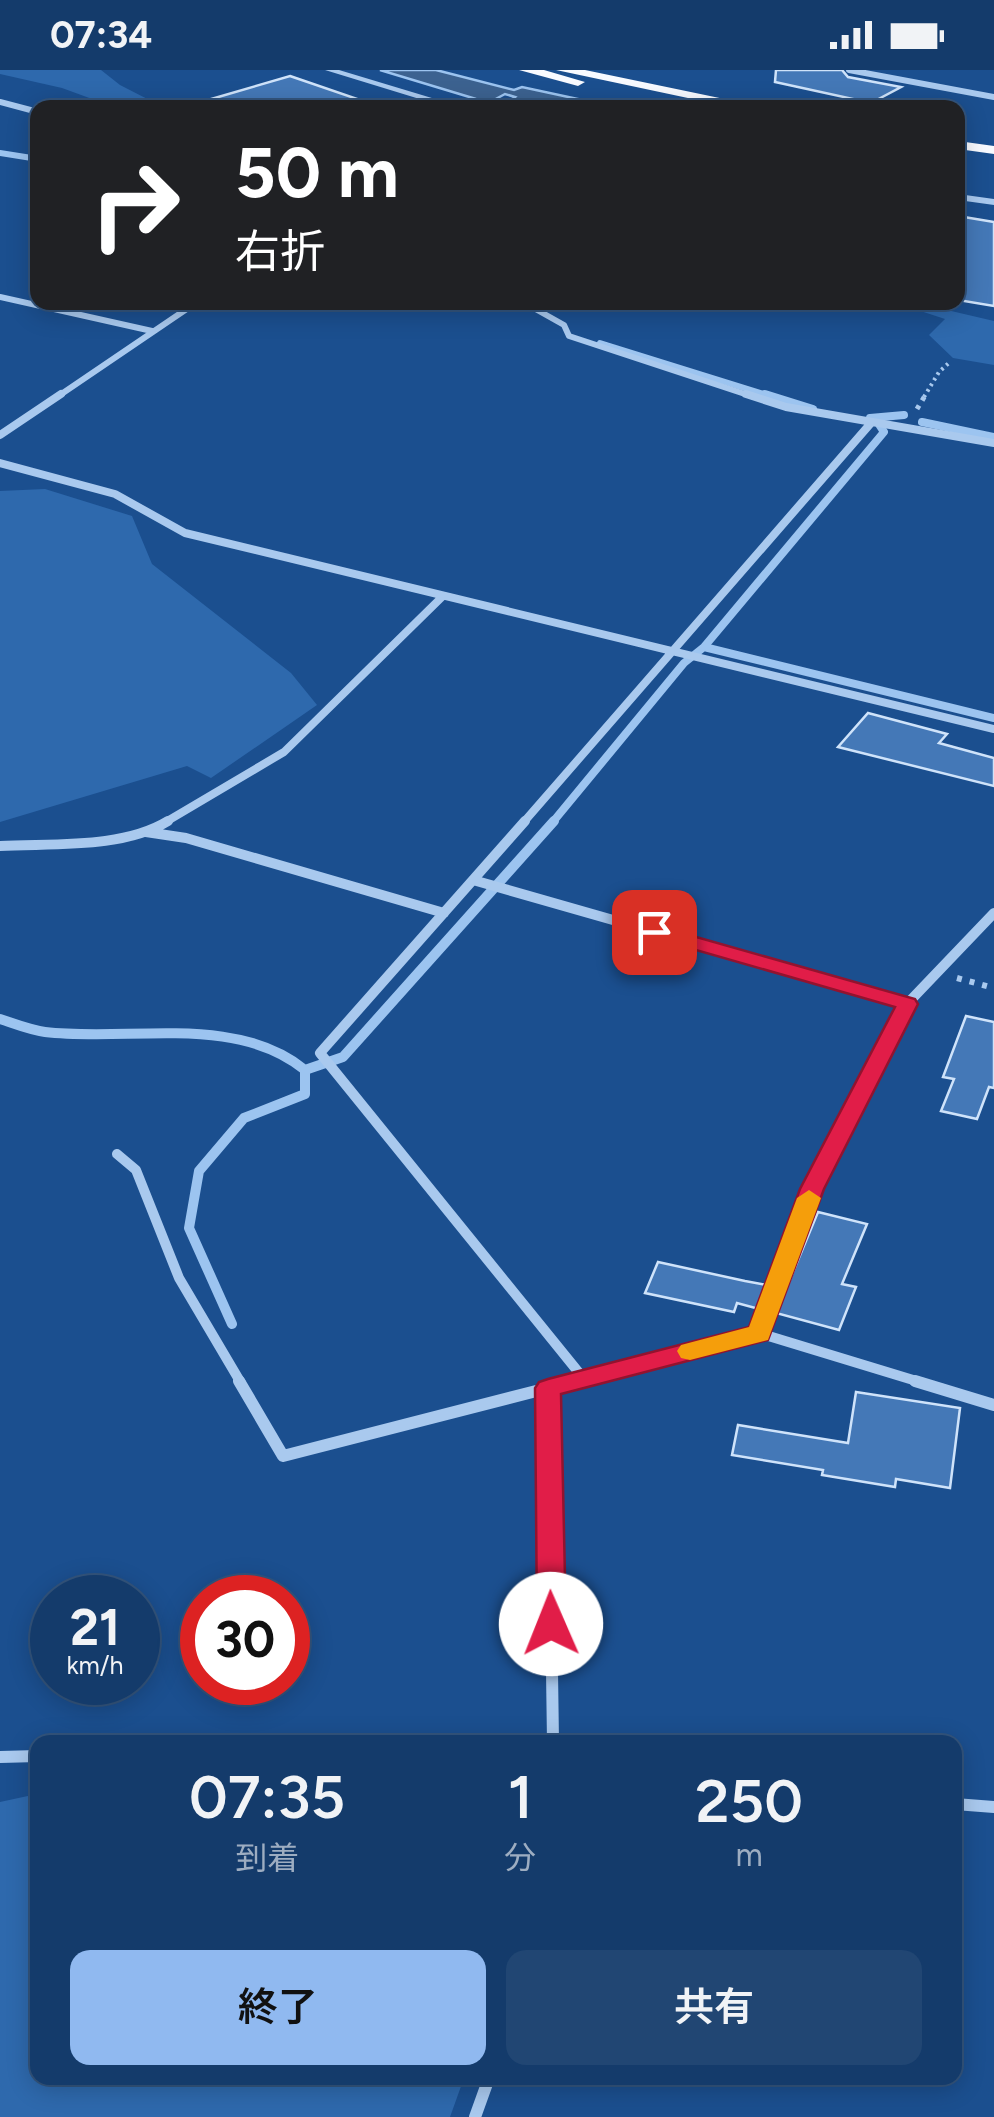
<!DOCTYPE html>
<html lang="ja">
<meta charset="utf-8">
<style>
:root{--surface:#143b6b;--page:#214673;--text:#f1f3f6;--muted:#9dadc1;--line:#33557e;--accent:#90b9f0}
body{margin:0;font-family:Figtree,"Noto Sans JP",sans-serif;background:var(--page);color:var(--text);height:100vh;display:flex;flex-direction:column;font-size:38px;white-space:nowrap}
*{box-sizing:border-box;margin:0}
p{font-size:32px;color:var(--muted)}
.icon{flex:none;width:55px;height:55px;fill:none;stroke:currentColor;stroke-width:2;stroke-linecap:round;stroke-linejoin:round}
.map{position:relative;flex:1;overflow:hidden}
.details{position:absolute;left:30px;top:1665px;width:932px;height:350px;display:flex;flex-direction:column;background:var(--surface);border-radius:20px;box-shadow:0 5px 25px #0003,0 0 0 2px var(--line)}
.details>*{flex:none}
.top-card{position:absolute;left:30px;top:30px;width:935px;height:210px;border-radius:20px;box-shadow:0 5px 25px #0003,0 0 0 2px var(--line);background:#202124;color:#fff;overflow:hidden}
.speed{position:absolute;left:30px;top:1505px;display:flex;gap:20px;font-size:50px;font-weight:700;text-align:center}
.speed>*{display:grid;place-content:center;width:130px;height:130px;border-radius:50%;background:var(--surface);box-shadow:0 5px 25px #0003,0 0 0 2px var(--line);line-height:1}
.speed small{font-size:25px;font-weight:400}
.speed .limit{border:15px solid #d22;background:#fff;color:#111}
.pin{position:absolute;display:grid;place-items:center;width:85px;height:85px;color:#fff;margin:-42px;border-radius:20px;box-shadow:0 5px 15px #0006}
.me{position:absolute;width:110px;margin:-55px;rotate:359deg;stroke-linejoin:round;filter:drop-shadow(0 0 8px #0008)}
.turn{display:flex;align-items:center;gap:35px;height:210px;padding:0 40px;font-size:45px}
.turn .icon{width:130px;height:130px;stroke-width:2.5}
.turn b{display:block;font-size:70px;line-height:85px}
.eta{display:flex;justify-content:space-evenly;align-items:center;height:170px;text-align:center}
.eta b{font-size:60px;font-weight:600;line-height:70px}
.button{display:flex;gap:20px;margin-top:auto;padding:20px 40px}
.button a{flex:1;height:115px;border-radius:20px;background:var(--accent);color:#111;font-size:40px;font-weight:600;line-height:115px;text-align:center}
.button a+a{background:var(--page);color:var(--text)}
.status{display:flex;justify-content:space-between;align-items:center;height:70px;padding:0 50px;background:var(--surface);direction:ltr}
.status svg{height:28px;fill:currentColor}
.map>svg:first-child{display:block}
.green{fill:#2e69ad}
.water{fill:#3c6290;stroke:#9cc4f0;stroke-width:2.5}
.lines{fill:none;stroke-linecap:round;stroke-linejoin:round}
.stream-far2{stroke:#9cc4f0;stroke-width:6}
.stream-far1{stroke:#9cc4f0;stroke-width:8}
.stream{stroke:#9cc4f0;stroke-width:10}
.building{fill:#4478b7;stroke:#cfe3fa;stroke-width:2.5}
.path-far2{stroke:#a9c9ee;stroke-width:4;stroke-dasharray:2.5 4;stroke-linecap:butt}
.path-far1{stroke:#a9c9ee;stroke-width:5;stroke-dasharray:4 6;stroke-linecap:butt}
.path{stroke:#a9c9ee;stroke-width:6;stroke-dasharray:5 8;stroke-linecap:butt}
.minor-far3{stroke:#a9c9ee;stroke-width:6}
.minor-far2{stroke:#a9c9ee;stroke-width:8}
.minor-far1{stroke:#a9c9ee;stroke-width:10}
.minor{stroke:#a9c9ee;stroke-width:12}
.tertiary{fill:#a9c9ee;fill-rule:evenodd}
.trunk{fill:#f8faff;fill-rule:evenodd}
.route{fill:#e11d48;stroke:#92132f;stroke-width:2.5}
.slow{fill:#f59e0b}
</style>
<div class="status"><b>07:34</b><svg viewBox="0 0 49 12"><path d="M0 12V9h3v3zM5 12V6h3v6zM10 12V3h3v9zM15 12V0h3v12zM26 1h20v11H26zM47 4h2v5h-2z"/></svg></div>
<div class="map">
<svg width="994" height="2047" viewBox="0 0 994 2047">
<rect width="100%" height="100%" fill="#1b4f8f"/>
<!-- green -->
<path class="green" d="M0,0H101L120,15L163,37H114L62,18L0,4Z
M896,233H917L994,251V295L953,288L929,265L945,249Z
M45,419L132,446L152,494L291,603L317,635L211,708L187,696L0,752V421Z
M37,1724L38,2008H464L450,2047H0V1732Z"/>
<!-- water -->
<path class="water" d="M380,0H436L514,20L522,17L615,37L512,35L506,34L515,27L505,24L494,30L503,33L476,29Z"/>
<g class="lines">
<!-- stream-far2 -->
<path class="stream-far2" d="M0,83L38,89
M502,232L511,235
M600,273L773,327"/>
<!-- stream-far1 -->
<path class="stream-far1" d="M765,324L813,339
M870,348L904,345
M875,348L884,362L704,577L994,648
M922,352L994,367
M552,753L684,593L704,577"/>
<!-- stream -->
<path class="stream" d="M0,949C15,954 30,960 45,962C128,972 236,943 305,1000
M232,1254L189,1158L199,1101L244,1048L305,1024V1000L343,987L554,751"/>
</g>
<!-- building -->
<path class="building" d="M776,0H842L848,7L901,17L871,33L775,12Z
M290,6L369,33L368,38H209L208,30Z
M958,146L994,152V236L958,230Z
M868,643L947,664L939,673L994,688V716L838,677Z
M966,946L994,952V1018L989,1017L977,1049L941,1041L954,1009L943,1007Z
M818,1142L867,1154L842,1214L856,1217L839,1260L776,1243Z
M658,1192L745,1211L767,1215L759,1239L737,1233L734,1242L645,1223Z
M856,1322L960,1338L950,1418L896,1409L895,1417L822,1405L823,1400L732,1385L738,1355L848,1373Z"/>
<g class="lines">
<!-- path-far2 -->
<path class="path-far2" d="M924,327L939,302L951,291"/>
<!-- path-far1 -->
<path class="path-far1" d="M917,339L926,324"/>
<!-- path -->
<path class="path" d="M957,908L994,918"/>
<!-- minor-far3 -->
<path class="minor-far3" d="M849,0L994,27
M0,32L38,42
M0,227L152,261
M523,232L564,255L569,266L754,327
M57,327L197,232"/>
<!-- minor-far2 -->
<path class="minor-far2" d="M746,324L786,337L994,373
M0,365L61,324
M0,393L115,424L185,463L994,659
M164,753L284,682L443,526
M523,753L871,353"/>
<!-- minor-far1 -->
<path class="minor-far1" d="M525,751L320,983L584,1309
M146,762L186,768L444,843
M0,776C53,773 122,779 168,751
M473,810L907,934
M117,1084L136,1100L179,1208L241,1313
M759,1263L812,1119L907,934L994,843
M566,1313L759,1263L923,1313"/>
<!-- minor -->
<path class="minor" d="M239,1311L283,1386L548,1318
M915,1311L994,1335
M553,1672L548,1318L575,1311
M0,1687L38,1686
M955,1734L994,1737
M475,2047L489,2008"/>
<!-- tertiary -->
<path class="tertiary" d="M325,0H339L465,38H449Z
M958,124L994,129V135L958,130Z"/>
<!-- trunk -->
<path class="trunk" d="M519,0H544L585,12L578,16Z
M556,0H585L767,38H735Z
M958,71L994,76V84L958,79Z"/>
</g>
<!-- route -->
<path class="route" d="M654,855L915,929L918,934L824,1119L768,1270L561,1324L566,1554L561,1562L551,1566L541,1562L537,1554L535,1318L539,1312L548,1309L749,1257L800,1119L895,937L647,866L644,862Z"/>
<!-- slow -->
<path class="slow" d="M809,1120L821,1128L768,1270L690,1290L681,1288L677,1281L681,1275L749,1257L797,1128Z"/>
</svg>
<div class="speed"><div>21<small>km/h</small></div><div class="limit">30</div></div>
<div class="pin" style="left:654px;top:862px;background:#d93025"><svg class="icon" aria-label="arrive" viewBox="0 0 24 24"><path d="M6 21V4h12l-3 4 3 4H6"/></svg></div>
<svg class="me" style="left:551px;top:1554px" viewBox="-20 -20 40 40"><circle r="19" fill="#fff"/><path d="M0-13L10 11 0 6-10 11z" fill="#e11d48"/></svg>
<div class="top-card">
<div class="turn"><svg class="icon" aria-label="right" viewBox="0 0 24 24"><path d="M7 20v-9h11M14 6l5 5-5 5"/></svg><div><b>50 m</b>右折</div></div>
</div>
<section class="details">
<div class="eta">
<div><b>07:35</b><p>到着</p></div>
<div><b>1</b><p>分</p></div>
<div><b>250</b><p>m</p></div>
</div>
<div class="button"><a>終了</a><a>共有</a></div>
</section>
</div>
